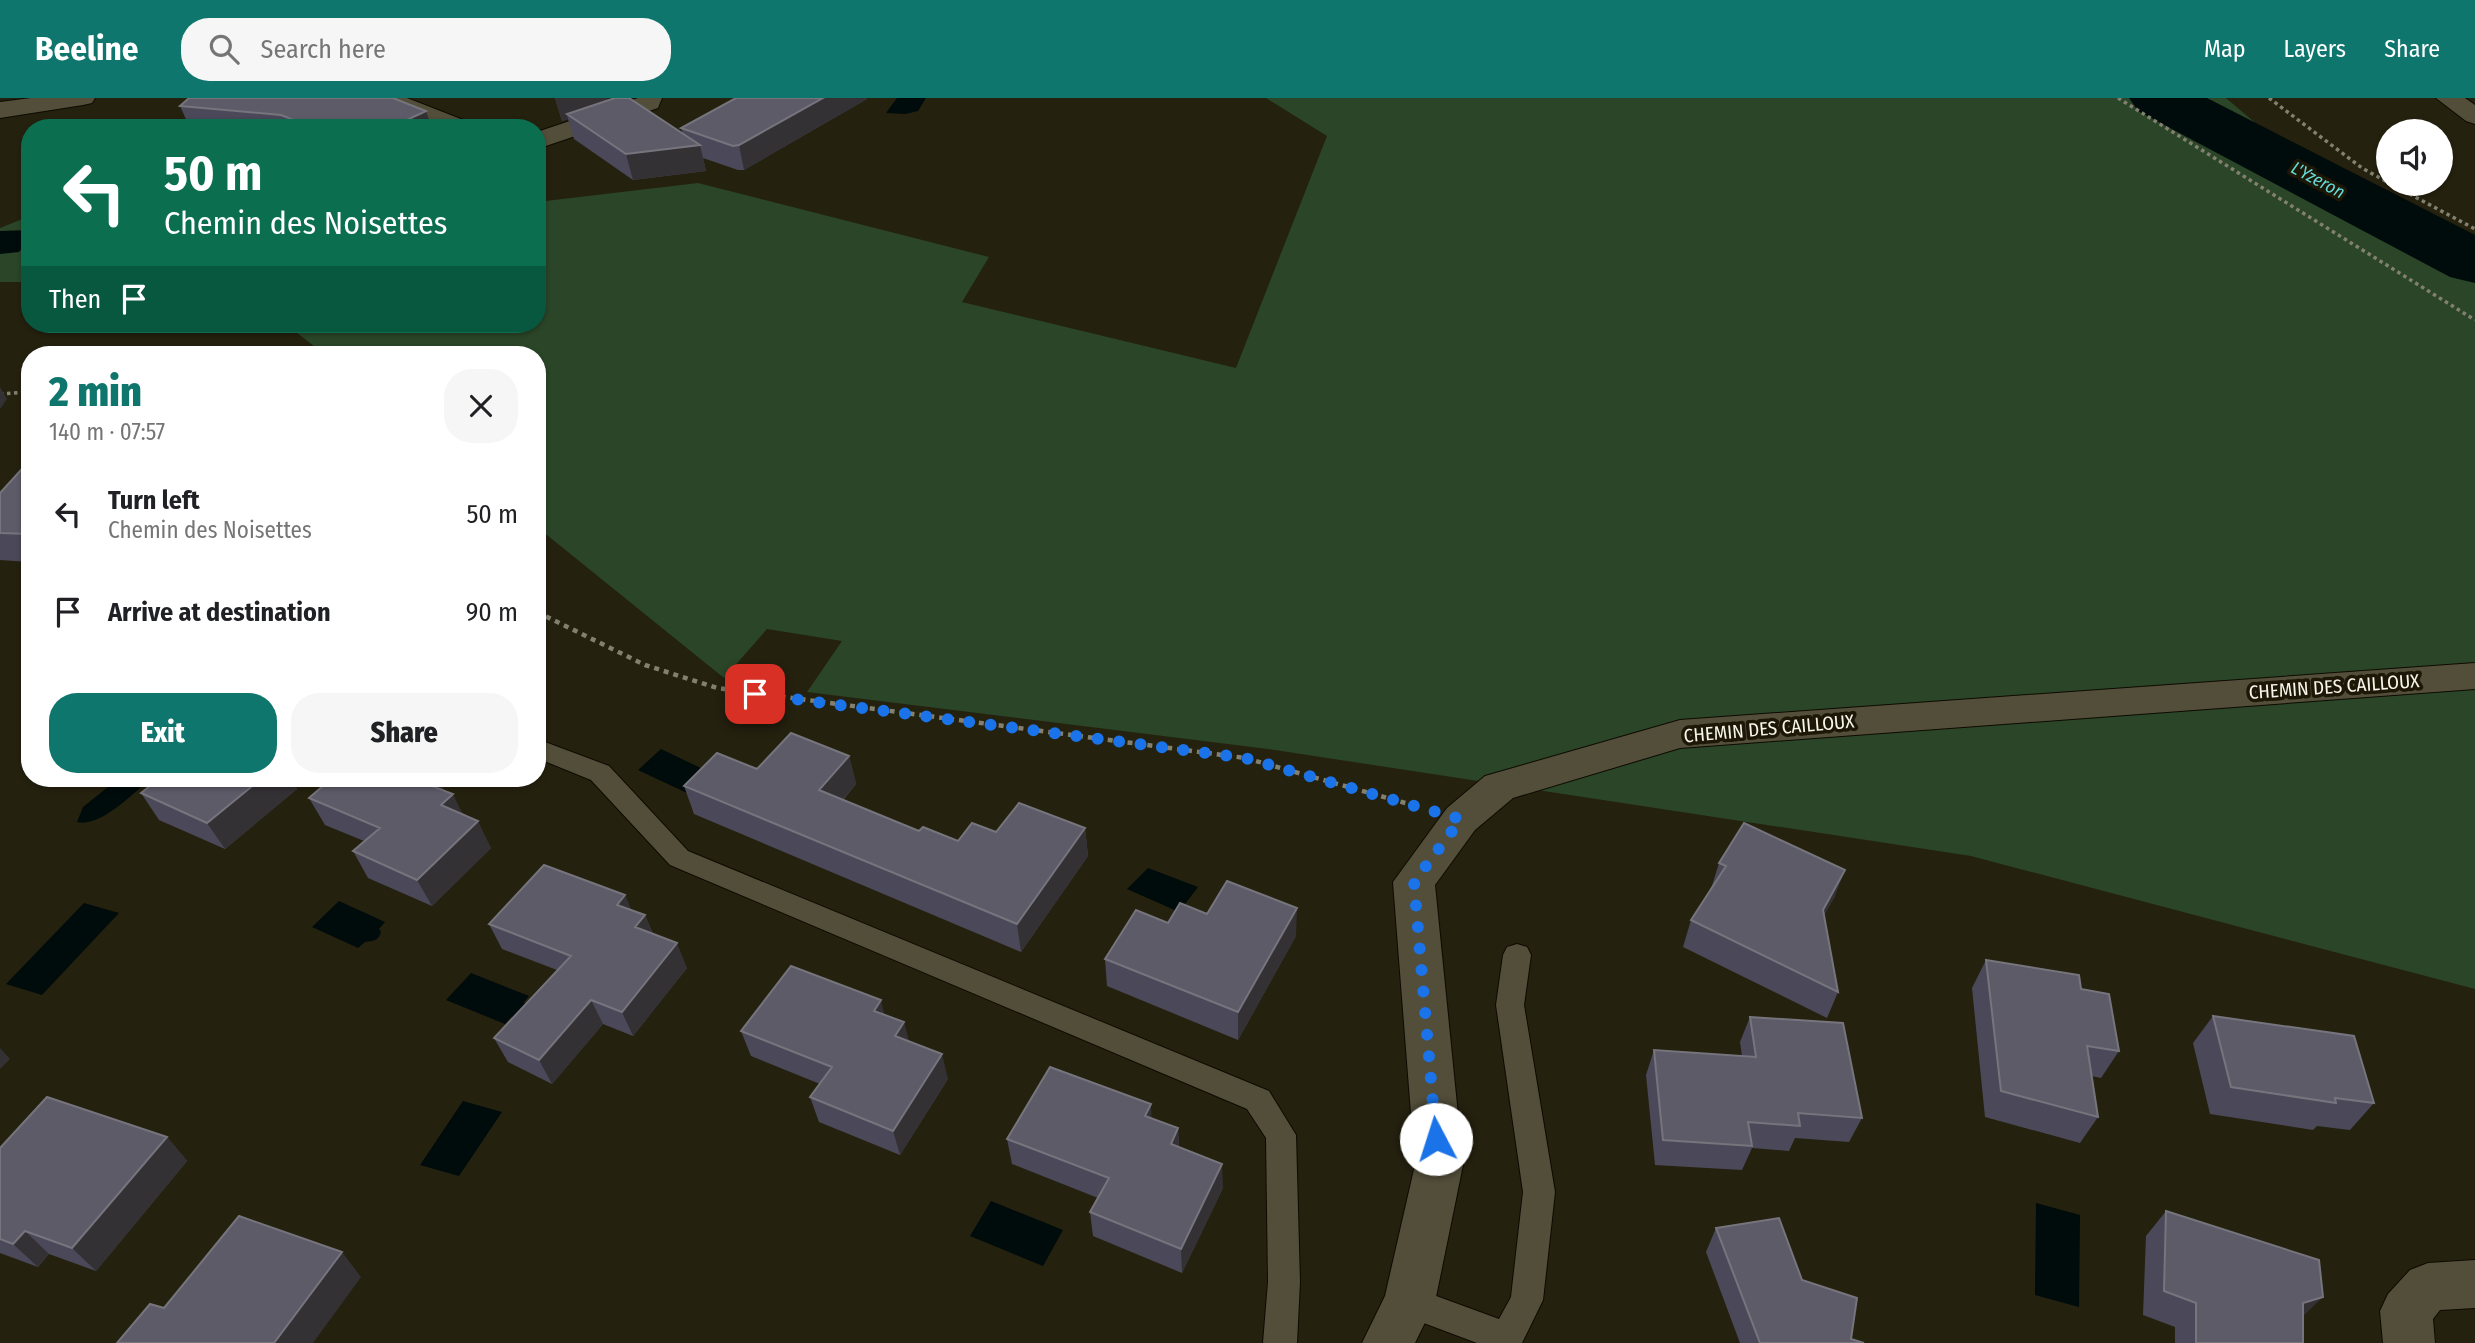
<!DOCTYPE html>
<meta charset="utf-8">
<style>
:root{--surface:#fff;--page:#f6f6f6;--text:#202124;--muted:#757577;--accent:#0f766e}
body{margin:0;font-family:"Fira Sans Condensed",sans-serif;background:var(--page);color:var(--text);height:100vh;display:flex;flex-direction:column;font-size:26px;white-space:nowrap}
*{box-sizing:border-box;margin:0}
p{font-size:23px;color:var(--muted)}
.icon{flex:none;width:38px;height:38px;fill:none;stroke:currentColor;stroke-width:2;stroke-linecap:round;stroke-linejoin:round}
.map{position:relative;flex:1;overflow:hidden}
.sheet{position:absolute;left:21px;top:248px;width:525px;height:441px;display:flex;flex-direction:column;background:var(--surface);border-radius:28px;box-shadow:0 2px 5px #0004}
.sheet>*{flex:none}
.guide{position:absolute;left:21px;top:21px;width:525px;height:214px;border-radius:28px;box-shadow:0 2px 5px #0004;background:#0b6e4f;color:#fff;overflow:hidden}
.buttons{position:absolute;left:2376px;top:21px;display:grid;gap:14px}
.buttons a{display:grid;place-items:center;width:77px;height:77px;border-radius:50%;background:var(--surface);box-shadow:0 2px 5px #0004;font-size:35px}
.pin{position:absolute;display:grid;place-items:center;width:60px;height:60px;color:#fff;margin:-30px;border-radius:14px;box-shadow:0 4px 10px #0006}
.me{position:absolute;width:77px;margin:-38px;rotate:355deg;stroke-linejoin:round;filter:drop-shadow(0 0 5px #0008)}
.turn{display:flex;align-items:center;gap:24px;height:147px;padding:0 28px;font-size:32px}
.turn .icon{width:91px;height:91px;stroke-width:2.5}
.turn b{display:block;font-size:49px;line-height:60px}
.then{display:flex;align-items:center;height:66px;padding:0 28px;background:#0003;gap:14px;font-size:26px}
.round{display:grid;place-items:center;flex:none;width:74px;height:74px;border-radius:28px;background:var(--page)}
.summary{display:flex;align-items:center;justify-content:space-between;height:119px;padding:0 28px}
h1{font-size:42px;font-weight:800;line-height:52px;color:var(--accent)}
.button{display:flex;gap:14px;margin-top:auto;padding:14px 28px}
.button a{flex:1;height:80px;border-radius:28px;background:var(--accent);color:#fff;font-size:28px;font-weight:800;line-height:80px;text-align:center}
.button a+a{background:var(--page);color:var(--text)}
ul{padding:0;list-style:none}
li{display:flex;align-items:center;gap:21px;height:98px;padding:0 28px}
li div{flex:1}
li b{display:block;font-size:26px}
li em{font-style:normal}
header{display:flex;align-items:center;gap:42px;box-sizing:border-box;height:98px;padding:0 35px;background:var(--accent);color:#fff}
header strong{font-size:33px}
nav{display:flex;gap:38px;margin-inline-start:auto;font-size:24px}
.search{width:490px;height:63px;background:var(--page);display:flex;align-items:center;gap:18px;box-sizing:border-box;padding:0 24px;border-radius:28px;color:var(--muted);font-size:26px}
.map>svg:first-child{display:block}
.green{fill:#2a4528}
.water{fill:#000b0b}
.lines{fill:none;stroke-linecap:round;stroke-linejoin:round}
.river{fill:#000b0b;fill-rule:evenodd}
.service-casing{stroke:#0e0a00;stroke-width:2}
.minor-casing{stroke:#0e0a00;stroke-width:2}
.path-far1{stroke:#838070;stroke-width:3.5;stroke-dasharray:3.5 3.5;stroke-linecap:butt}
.path{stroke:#838070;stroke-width:4.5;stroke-dasharray:5 5;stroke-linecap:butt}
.service{fill:#534e3a;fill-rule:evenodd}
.minor{fill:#534e3a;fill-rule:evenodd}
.wall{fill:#4b4959}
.shaded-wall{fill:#343135}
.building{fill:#5d5b68;stroke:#76747c;stroke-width:2}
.route{stroke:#1a73e8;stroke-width:12;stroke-dasharray:0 21.6}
.labels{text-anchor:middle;stroke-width:7;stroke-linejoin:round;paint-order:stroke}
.far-water-label{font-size:18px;font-style:italic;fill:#65d8d8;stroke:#1c1706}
.street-label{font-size:19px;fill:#f7f5e9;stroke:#1c1706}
</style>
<header>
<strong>Beeline</strong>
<div class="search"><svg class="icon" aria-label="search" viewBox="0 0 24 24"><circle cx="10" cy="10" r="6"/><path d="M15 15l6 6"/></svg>Search here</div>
<nav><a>Map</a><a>Layers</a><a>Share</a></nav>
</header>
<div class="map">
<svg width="2475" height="1245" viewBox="0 0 2475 1245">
<rect width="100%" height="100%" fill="#25210f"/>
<!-- green -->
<path class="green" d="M1266,0H2226L2300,63L2475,163V891L1971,758L1268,651L807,594L842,543L767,531L724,580L537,429V257H325L286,226H537V104L698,85L989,159L962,204L1236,270L1327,38Z
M30,118V184H0V130Z"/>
<!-- water -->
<path class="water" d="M897,0H926L918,13L905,16L886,15Z
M30,132V148H24L19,154L0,156V133Z
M661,651L709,674L687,695L638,672Z
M118,681H151C133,695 100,730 77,724L83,709Z
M1148,770L1198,789L1179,814L1127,791Z
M339,803L385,824L379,831L381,834C379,842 374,843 365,844L358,850L312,829Z
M84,805L119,815L42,897L6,886Z
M471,875L529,898L524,904L528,909L518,919H511L505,926L446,902Z
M463,1003L502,1014L459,1078L420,1067Z
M991,1103L1063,1132L1043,1168L970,1138Z
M2036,1105L2080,1117L2079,1209L2035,1197Z"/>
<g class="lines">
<!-- river -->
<path class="river" d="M2129,0H2207L2475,137V185L2450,179L2138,13Z"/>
<!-- service casing -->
<g class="service-casing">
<path id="service" d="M537,641L609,668L688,753L1269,993L1296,1037L1300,1184L1297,1245H1263L1268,1184L1266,1040L1247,1011L670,767L591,682L537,660Z
M1517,846L1527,849L1531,857L1524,907L1555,1094L1543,1202L1522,1245H1477L1397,1215L1393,1204L1397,1193L1409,1188L1499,1221L1511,1199L1523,1094L1496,907L1503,857L1507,849Z"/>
</g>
<!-- minor casing -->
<g class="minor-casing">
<path id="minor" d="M31,0H95L92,5L83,7L0,20V4Z
M373,0H407L471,25L475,30H439L376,5Z
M638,0H662L658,10L537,51V34Z
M2436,0H2465L2475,7V26L2466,23Z
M2475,565V591L1680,650L1513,700L1475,732L1435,787L1463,1067L1435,1204L1415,1245H1362L1385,1198L1415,1067L1393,784L1447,710L1485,678L1680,622Z
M2475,1162V1210L2440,1212L2433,1221L2435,1245H2383L2380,1213L2388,1196L2410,1172L2428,1165Z"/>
</g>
<!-- path-far1 -->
<path class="path-far1" d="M2118,0L2475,222
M2269,0L2362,70L2389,85
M2391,86L2475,131
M0,296L30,294"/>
<!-- path -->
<path class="path" d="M537,514L645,567L717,590L1245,660L1416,708"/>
<!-- service -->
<use href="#service" class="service"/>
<!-- minor -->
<use href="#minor" class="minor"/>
</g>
<!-- wall -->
<path class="wall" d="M555,0L608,2L683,36L681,30L736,0H867V1L744,72H738L703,60L706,73L633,82L574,41L568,21L562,23Z
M180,8L432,30H190Z
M30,362V464L0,462V395Z
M849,658L856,686L843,702L919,733L958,743L996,734L1085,730L1088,758L1021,854L694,716L684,688L757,671Z
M148,681H290L297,691L225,751L159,722L141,695L152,687Z
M445,693L463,716L491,750L432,808L368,780L353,753L364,743L325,727L309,700Z
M1719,765L1835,798L1824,817L1838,894L1827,920L1683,849L1691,822L1711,791Z
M625,797L631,812L645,817L653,836L687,870L633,938L603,926L552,986L508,964L494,940L557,872L502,851L489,826Z
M1207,816L1296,838L1238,942L1107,888L1105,861L1168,825Z
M1986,862L2081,891L2119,953L2101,980L2092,978L2098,1019L2080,1045L1985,1019L1972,890Z
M884,917L909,943L948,981L900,1057L819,1024L810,999L820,986L751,958L741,933Z
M2213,918L2374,1005L2350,1032L2317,1028L2313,1032L2210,1016L2193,945Z
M1750,919L1862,1020L1849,1044L1795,1040L1789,1053L1752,1050L1742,1072L1655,1067L1646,977L1654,952L1742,958L1740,944Z
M1151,1020L1178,1030L1179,1049L1223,1090L1182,1175L1093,1138L1090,1114L1098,1100L1012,1066L1007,1041Z
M167,1039L187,1063L96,1173L49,1156L38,1169L0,1155V1050Z
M2166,1113L2303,1219V1245H2175V1229L2143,1217L2146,1138Z
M1716,1130L1802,1182L1851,1241L1864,1245H1740L1706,1154Z"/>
<!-- shaded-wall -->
<path class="shaded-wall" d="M555,0H607L609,7L567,16L568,21L562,23Z
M823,0H867V1L744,72L739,47Z
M426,13L432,30H390Z
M700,47L706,73L633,82L626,56Z
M0,289L7,301L0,311Z
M849,658L856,686L826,720L819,692Z
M261,681H290L297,691L225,751L207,725Z
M436,681H439L448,700L453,696L466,723L455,734L429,687Z
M478,723L491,750L432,808L417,782Z
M1085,730L1088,758L1021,854L1017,826Z
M1845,772L1835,798L1813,838L1823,812Z
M625,797L636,822L617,807Z
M1297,810L1296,838L1238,942V914Z
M645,817L655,842L635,829Z
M677,845L687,870L633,938L622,914Z
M591,902L603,926L552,986L539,962Z
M881,902L887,928L874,913Z
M904,924L911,950L895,938Z
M0,950L10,961L0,971Z
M942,956L948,981L900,1057L893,1033Z
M1151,1006L1152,1031L1145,1018Z
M1178,1030L1179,1055L1171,1046Z
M167,1039L187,1063L96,1173L72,1150Z
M1222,1066L1223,1090L1182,1175L1181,1151Z
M25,1133L49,1156L38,1169L13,1146Z
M342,1154L361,1179L313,1245H274Z
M2323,1199L2299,1222L2303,1205Z"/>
<!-- building -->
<path class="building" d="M189,0H393L426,13L390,30H314L281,17L180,8Z
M615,0H629L700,47L626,56L567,16Z
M736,0H823L739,47L733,48L681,30Z
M30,362V436L0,435V395Z
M791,635L849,658L819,692L919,733L923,729L958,743L972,725L996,734L1019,705L1085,730L1017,826L684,688L717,655L757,671Z
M159,681H261L207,725L141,695Z
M331,681H436L429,687L453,696L441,707L478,723L417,782L353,753L380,730L309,700Z
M1744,725L1845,772L1823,812L1838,894L1691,822L1726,768L1719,765Z
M544,767L625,797L617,807L645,817L635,829L677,845L622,914L591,902L539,962L494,940L571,858L489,826Z
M1227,783L1297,810L1238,914L1105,861L1136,812L1168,825L1180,805L1207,816Z
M1986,862L2079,877L2081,891L2109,896L2119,953L2087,948L2098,1019L2001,993Z
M791,868L881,902L874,913L904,924L895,938L942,956L893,1033L810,999L832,969L741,933Z
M2213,918L2354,938L2374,1005L2335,1000L2336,1005L2231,989Z
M1750,919L1843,925L1862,1020L1798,1015L1800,1028L1748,1024L1752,1048L1663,1042L1654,952L1756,959Z
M1050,969L1151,1006L1145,1018L1178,1030L1171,1046L1222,1066L1181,1151L1090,1114L1109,1080L1007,1041Z
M47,999L167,1039L72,1150L25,1133L13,1146L0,1141V1050Z
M2166,1113L2319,1162L2323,1199L2303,1205V1245H2196V1205L2164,1193Z
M239,1118L342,1154L274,1245H117L150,1206L164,1210Z
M1779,1120L1802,1182L1857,1200L1851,1241L1864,1245H1760L1716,1130Z"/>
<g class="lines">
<!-- route -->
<path class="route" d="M755,596L1245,660L1461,721L1414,784L1436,1041"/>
</g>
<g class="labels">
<!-- far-water labels -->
<g class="far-water-label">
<text transform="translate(2318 82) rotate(28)" y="6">L'Yzeron</text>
</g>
<!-- street labels -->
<g class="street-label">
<text transform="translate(2334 588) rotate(-4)" y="7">CHEMIN DES CAILLOUX</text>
<text transform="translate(1769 630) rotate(-5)" y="7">CHEMIN DES CAILLOUX</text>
</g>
</g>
</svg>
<div class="buttons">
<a><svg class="icon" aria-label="sound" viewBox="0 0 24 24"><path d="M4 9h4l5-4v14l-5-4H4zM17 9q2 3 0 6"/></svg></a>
</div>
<div class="pin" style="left:755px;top:596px;background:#d93025"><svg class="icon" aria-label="arrive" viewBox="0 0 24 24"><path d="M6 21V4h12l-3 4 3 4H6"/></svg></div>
<svg class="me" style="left:1436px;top:1041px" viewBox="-20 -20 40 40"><circle r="19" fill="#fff"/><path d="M0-13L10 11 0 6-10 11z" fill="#1a73e8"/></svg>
<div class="guide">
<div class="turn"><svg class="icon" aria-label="left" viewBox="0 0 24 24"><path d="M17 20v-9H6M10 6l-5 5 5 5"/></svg><div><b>50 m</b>Chemin des Noisettes</div></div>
<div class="then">Then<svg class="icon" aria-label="arrive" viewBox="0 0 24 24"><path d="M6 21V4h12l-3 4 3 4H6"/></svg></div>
</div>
<section class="sheet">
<div class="summary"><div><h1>2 min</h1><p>140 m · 07:57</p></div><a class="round"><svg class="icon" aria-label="close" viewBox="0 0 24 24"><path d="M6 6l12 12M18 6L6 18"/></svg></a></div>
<ul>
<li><svg class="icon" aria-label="left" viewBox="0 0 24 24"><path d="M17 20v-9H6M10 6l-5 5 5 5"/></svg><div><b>Turn left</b><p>Chemin des Noisettes</p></div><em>50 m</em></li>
<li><svg class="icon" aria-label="arrive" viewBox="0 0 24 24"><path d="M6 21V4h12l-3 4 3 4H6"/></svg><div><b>Arrive at destination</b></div><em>90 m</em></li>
</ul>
<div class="button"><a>Exit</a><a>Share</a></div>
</section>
</div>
